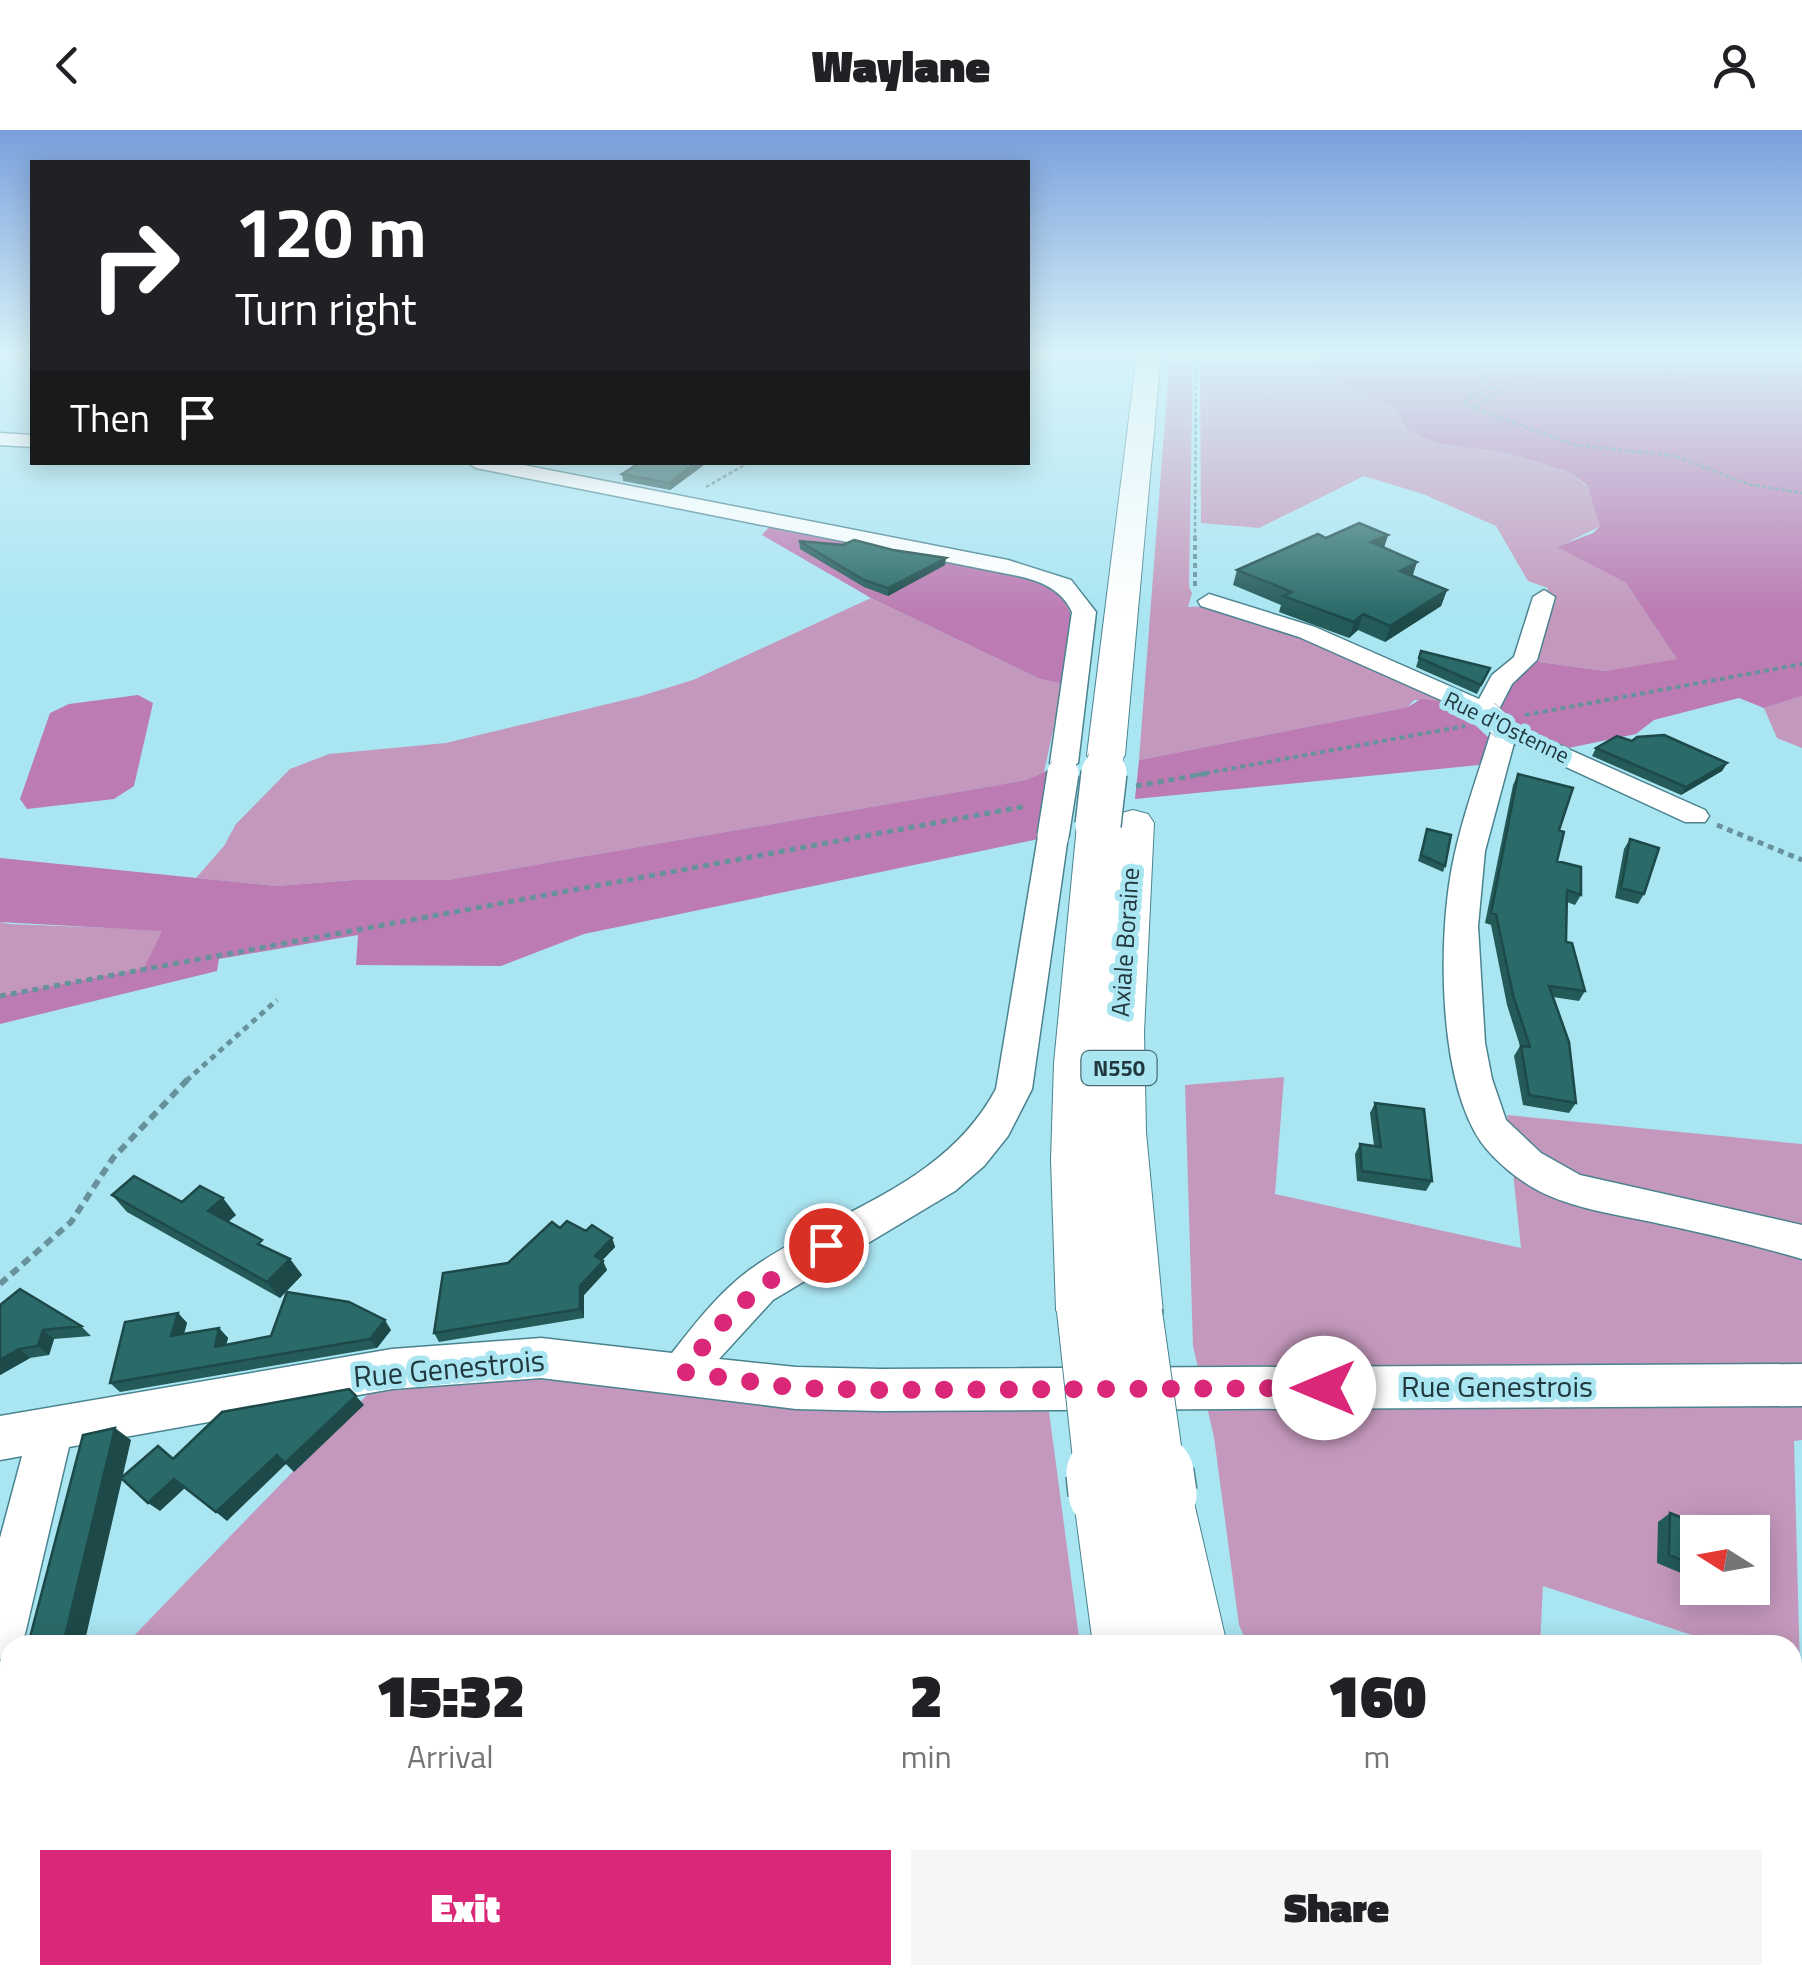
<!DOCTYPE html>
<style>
:root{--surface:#fff;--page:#f6f6f6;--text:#202124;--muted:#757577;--accent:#db2777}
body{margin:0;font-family:"Titillium Web",sans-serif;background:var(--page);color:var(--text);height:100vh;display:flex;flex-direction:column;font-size:38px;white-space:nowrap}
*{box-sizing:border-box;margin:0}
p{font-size:32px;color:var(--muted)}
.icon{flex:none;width:55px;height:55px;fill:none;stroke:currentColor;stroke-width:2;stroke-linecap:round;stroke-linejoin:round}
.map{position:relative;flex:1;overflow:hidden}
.side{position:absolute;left:0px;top:1505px;width:1802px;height:350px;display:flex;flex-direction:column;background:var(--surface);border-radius:30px 30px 0 0;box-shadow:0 5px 25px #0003}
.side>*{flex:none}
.banner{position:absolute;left:30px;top:30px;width:1000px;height:305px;border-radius:0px;box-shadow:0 5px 25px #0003;background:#202124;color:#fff;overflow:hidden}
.needle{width:65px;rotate:281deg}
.controls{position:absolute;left:1680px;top:1385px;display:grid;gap:20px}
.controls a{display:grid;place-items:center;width:90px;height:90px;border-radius:0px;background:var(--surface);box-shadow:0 5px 25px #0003;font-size:50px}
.pin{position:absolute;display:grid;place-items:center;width:85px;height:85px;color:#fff;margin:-42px;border:5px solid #fff;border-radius:50%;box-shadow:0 2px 10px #0007}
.me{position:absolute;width:110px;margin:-55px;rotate:270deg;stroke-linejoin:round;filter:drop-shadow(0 0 8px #0008)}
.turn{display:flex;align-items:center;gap:35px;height:210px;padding:0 40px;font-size:45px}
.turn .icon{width:130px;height:130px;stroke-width:2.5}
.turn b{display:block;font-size:70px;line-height:85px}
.then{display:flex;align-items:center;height:95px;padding:0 40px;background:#0003;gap:20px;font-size:38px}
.eta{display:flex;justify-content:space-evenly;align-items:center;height:170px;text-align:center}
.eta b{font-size:60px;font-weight:800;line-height:70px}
.primary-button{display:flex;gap:20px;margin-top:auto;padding:20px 40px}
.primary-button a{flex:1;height:115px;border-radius:0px;background:var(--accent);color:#fff;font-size:40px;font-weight:800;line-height:115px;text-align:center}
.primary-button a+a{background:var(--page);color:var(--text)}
header{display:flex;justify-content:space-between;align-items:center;height:130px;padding:0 40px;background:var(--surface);font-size:45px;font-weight:800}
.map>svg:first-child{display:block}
.green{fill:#c498bc;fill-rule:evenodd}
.forest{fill:#bc7bb2}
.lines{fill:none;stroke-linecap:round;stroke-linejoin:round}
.minor-casing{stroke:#4a838f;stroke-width:3}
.highway-casing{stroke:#4a838f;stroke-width:2}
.path-far4{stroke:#68929b;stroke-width:2.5;stroke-dasharray:4 2.5;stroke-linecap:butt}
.path-far3{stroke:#68929b;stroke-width:4;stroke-dasharray:5 4;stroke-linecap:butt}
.path-far2{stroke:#68929b;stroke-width:5;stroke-dasharray:6 5;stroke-linecap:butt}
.path-far1{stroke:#68929b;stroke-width:6;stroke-dasharray:9 6;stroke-linecap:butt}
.path{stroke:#68929b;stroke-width:8;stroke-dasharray:11 8;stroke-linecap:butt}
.minor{fill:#fff;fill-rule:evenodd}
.highway{fill:#fff;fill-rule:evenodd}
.minor-bridge-far1-casing{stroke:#4a838f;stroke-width:25;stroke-linecap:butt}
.minor-bridge-casing{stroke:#4a838f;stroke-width:34;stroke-linecap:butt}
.highway-bridge-far3-casing{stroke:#4a838f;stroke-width:36;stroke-linecap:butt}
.highway-bridge-far2-casing{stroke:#4a838f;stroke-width:48;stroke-linecap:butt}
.highway-bridge-far1-casing{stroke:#4a838f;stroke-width:60;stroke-linecap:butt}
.highway-bridge-casing{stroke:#4a838f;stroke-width:78;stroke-linecap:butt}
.minor-bridge-far1{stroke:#fff;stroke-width:24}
.minor-bridge{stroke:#fff;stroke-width:31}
.highway-bridge-far3{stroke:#fff;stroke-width:35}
.highway-bridge-far2{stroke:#fff;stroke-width:45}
.highway-bridge-far1{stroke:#fff;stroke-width:58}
.highway-bridge{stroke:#fff;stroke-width:75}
.wall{fill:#245b59}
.shaded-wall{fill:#1d4a49}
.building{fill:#2a6a68;stroke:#1d4a49;stroke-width:2.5}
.route{stroke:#db2777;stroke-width:18;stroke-dasharray:0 32.4}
.labels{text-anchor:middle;stroke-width:10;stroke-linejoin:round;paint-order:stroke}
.far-street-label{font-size:22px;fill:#20383d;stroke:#aae5f2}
.shield{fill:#aae5f2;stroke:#496c73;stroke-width:2.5}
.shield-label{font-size:22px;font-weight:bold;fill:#20383d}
.street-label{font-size:25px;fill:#20383d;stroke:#aae5f2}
.near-street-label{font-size:30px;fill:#20383d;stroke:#aae5f2}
</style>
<header><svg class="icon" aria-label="back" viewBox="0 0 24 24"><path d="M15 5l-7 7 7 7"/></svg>Waylane<svg class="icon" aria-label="person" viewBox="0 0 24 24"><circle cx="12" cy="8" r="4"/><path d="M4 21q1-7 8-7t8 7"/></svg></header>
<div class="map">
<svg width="1802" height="1855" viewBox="0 0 1802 1855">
<rect width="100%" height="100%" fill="#aae5f2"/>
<!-- green -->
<path class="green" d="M1170,224H1193L1189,457L1192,463L1188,477C1251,469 1389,545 1451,573L1414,570L1408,577L1139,630Z
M1200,224H1318L1319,237L1353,260L1398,279L1408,300L1438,314L1503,322L1567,341L1587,356L1601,396L1558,417L1626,453L1678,530L1605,541L1525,530L1548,458L1528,451L1496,396L1423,364L1364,346L1259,398L1201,393Z
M871,468L1040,549L1063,554L1044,642L1026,650L448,750H353L276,756L196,748L224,716L236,694L290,639L329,624L446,613L641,566L693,550Z
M1802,566V618L1777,608L1764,578Z
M0,792L8,794L163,800L145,838L0,866Z
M1284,947L1275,1064L1521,1118L1507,985L1802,1014V1310L1794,1311L1800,1541L1793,1539L1792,1515H1722L1543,1456L1540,1515H1248L1239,1495L1214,1307L1193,1216L1185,955ZM1698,1402H1752V1458H1698Z
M392,1239L1046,1259L1080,1515H125Z
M10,1633V1845H1137L1139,1855H0V1643Z
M1386,1845H1526V1855H1390Z"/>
<!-- forest -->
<path class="forest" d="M1318,224H1802V566L1764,578L1739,568L1654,590L1636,604L1554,621L1486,582L1525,530L1605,541L1677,529L1626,453L1557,417L1593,403L1600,396L1587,355L1567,341L1503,322L1438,314L1407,300L1397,279L1353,260L1319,237Z
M771,395L1034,445C1088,482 1072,496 1063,554L1040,549L871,468L762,405Z
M138,565L153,573L134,656L114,669L27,679L20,669L50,583L69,574Z
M1421,569L1451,573L1488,607L1487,625L1479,635L1135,669L1139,630L1408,577Z
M1064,633L1053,706L584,804L501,836L356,835L358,805L219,829L217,841L0,894V866L144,838L162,801L0,792V728L276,756L353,750H448L1026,650Z"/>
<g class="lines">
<!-- minor casing -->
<g class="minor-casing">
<path id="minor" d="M0,303L32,305V317L0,315Z
M467,332H508L1008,430L1071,450L1096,482L1078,633L1064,641L1050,633L1072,482C1060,456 1034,449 1008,444L476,338Z
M1544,460L1555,467L1537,530L1512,554L1495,587L1486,590L1299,507L1201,476L1198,471L1209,464L1315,497L1479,569L1492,545L1514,527L1533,467Z
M1505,591L1705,680L1709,686L1705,692H1685L1514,613L1485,721L1478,796L1485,913L1492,949L1506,990L1541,1023L1580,1045L1802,1095V1129C1751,1114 1699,1102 1647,1091C1613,1084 1578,1079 1545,1064C1522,1053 1496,1033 1481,1012C1438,949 1438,810 1452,737C1461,690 1478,645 1492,599Z
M1053,697L1063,700L1068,706L1032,959L1008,1006L984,1036L955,1061L773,1170L719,1229L796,1237L880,1239L1802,1234V1276L880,1281L796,1279L541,1248L392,1259L69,1317L25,1504L21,1515H10V1525L0,1529V1408L22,1326L0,1330V1286L392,1219L541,1208L672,1223C697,1191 723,1157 758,1134C842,1078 945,1054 996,959L1038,706L1043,700Z"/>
</g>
<!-- highway casing -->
<g class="highway-casing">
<path id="highway" d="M1137,224H1161L1125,625L1120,633L1106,637L1092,633L1087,625Z
M1133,680L1148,684L1154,693L1144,902L1146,1002L1163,1183L1154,1202L1133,1210L1112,1202L1109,1195L1086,1207L1065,1199L1056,1180L1051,1030L1054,933L1077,695L1083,686L1098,682L1115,689L1118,684Z
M1106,1330L1129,1340L1133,1347L1136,1341L1159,1331L1182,1341L1192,1364L1227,1515H1093L1073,1363L1083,1340Z
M1153,1845H1318L1321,1855H1155Z"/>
</g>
<!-- path-far4 -->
<path class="path-far4" d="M1802,245C1733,248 1667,244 1598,243C1559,243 1521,248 1481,243L1490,257L1501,260L1474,278L1575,315L1675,326L1748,354L1802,363
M1474,278L1463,273L1490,257
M706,357L750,332
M1195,409L1196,224"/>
<!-- path-far3 -->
<path class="path-far3" d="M1195,456V406
M1525,585L1802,534
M1196,645L1465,596"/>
<!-- path-far2 -->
<path class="path-far2" d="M1136,656L1210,643
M1717,695L1802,730
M0,866L1027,676
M186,951L277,870"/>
<!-- path-far1 -->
<path class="path-far1" d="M0,1154L71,1092L113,1028L189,948"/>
<!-- path -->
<path class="path" d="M0,1695H10
M331,1845L344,1855"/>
<!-- minor -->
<use href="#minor" class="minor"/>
<!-- highway -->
<use href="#highway" class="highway"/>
<!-- minor-bridge-far1 casing -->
<g class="minor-bridge-far1-casing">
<path id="minor-bridge-far1" d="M1486,582L1505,599
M1062,645L1064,633"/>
</g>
<!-- minor-bridge casing -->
<g class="minor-bridge-casing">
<path id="minor-bridge" d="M1053,706L1063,643"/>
</g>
<!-- highway-bridge-far3 casing -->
<g class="highway-bridge-far3-casing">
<path id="highway-bridge-far3" d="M1104,645L1106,625"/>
</g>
<!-- highway-bridge-far2 casing -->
<g class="highway-bridge-far2-casing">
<path id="highway-bridge-far2" d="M1098,695L1104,643"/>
</g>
<!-- highway-bridge-far1 casing -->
<g class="highway-bridge-far1-casing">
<path id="highway-bridge-far1" d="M1086,1180L1104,1346
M1133,1183L1156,1346"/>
</g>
<!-- highway-bridge casing -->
<g class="highway-bridge-casing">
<path id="highway-bridge" d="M1104,1343L1106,1363
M1156,1343L1159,1364"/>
</g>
<!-- minor-bridge-far1 -->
<use href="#minor-bridge-far1" class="minor-bridge-far1"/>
<!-- minor-bridge -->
<use href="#minor-bridge" class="minor-bridge"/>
<!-- highway-bridge-far3 -->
<use href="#highway-bridge-far3" class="highway-bridge-far3"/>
<!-- highway-bridge-far2 -->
<use href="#highway-bridge-far2" class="highway-bridge-far2"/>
<!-- highway-bridge-far1 -->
<use href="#highway-bridge-far1" class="highway-bridge-far1"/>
<!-- highway-bridge -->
<use href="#highway-bridge" class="highway-bridge"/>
</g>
<!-- wall -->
<path class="wall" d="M641,332H708L670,360L623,351L622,344Z
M1388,405L1384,418L1412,446L1447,460L1441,476L1385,512L1358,500L1349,508L1279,482L1281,475L1233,455L1237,440L1326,408Z
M799,411L945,435L888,466L864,457L800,419Z
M1421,521L1490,538L1477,564L1416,537Z
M1632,611L1727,633L1722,641L1681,665L1592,626L1596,618Z
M1518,644L1559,700L1557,731L1581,765L1575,775L1567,772L1566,812L1585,861L1579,871L1553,867L1576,973L1569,983L1523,975L1514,926L1520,916L1507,875L1491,795L1485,793L1513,655Z
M1427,699L1445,736L1443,742L1418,731Z
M1630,709L1644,764L1638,774L1615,768L1624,719Z
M1375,973L1432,1051L1426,1061L1357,1051L1355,1024L1360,1014L1374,1016L1370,983Z
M112,1065L182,1072L236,1085L228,1092L268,1119L290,1129L302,1145L280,1168L127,1082Z
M560,1098L612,1108L615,1117L602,1130L607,1140L584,1165V1188L439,1212L434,1203L508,1133Z
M0,1175L81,1196L91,1206L54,1209L49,1225L30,1228L0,1245Z
M178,1183L187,1193L184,1204L219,1198L228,1208L226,1215L391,1200L377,1218L120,1262L110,1253Z
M1670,1383L1698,1402V1450L1657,1433L1658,1392Z"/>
<!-- shaded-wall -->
<path class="shaded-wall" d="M697,332H708L670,360L669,353Z
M1388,405L1383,420L1371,412Z
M946,428L945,435L888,466V458Z
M1417,432L1412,448L1400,441Z
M1447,460L1441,476L1385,512L1390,496Z
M1363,484L1358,500L1349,508L1354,492Z
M1727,633L1722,641L1681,665L1686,657Z
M223,1068L236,1085L222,1097L208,1081Z
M612,1108L615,1117L598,1135L595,1126Z
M290,1129L302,1145L280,1168L267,1152Z
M603,1131L607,1140L584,1165V1188L580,1179V1156Z
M178,1183L187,1193L180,1216L171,1206Z
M385,1190L391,1200L377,1218L370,1209Z
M219,1198L228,1208L223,1226L215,1217Z
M43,1200L54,1209L49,1225L38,1216Z
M19,1219L30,1228L0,1245V1230Z
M356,1266L364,1275L294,1342L286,1334L227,1391L216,1382L277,1325Z
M115,1298L131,1310L84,1515H63Z
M174,1349L185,1358L160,1381L148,1373Z"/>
<!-- building -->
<path class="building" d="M641,332H697L669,353L622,344Z
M1359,393L1388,405L1371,412L1417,432L1400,441L1447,460L1390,496L1363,484L1354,492L1283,466L1292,462L1237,440L1318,404L1326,408Z
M854,410L893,420L946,428L888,458L864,450L799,411L843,415Z
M1421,521L1490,538L1481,555L1419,528Z
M1664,605L1727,633L1686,657L1596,618L1617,606L1632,611L1637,607Z
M1518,644L1573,658L1559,700L1564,702L1557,731L1581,737V765L1567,760L1566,812L1572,813L1585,861L1549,856L1569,912L1576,973L1529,965L1521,916L1530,917L1513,865L1496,784L1491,783Z
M1427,699L1451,705L1445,736L1421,725Z
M1630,709L1659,718L1644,764L1621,758Z
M1375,973L1424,979L1432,1051L1362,1041L1360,1014L1381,1017Z
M134,1046L182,1072L200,1056L223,1068L208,1081L262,1110L258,1114L290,1129L267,1152L112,1065Z
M567,1091L586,1101L592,1095L612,1108L595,1126L603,1131L580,1156V1179L434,1203L443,1143L508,1133L552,1092L560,1098Z
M20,1159L81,1196L43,1200L38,1216L19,1219L0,1230V1175Z
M287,1162L349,1172L385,1190L370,1209L110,1253L125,1192L178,1183L171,1206L219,1198L215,1217L271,1206Z
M349,1259L356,1266L285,1333L277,1325L216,1382L174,1349L148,1373L121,1348L158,1316L173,1329L222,1282Z
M115,1298L63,1515H28L83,1305Z
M1670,1383L1719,1402H1698V1437L1669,1425Z"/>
<!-- sky -->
<linearGradient id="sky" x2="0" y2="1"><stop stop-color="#79a0dc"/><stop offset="0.46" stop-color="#d9f3f9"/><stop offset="1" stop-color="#d9f3f9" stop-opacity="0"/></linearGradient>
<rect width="1802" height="484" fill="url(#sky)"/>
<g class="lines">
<!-- route -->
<path class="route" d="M826,1115C758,1155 730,1178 684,1242L796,1258L880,1260L1324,1258"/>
</g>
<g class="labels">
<!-- far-street labels -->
<g class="far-street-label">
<text transform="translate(1507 597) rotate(26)" y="8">Rue d'Ostenne</text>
</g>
<!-- shield labels -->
<rect class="shield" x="1081.5" y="921" width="75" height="34" rx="8"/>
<g class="shield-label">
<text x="1119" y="946">N550</text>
</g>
<!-- street labels -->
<g class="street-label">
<text transform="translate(1125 812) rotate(-86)" y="9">Axiale Boraine</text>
</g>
<!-- near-street labels -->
<g class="near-street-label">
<text transform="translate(449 1239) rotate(-5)" y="10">Rue Genestrois</text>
<text x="1497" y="1267">Rue Genestrois</text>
</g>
</g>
</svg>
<div class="controls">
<a><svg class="needle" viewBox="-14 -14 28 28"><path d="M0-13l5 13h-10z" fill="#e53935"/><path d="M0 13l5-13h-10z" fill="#757577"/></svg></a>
</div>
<div class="pin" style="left:826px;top:1115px;background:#d93025"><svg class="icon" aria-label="arrive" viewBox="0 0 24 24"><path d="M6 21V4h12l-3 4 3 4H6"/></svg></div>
<svg class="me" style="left:1324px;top:1258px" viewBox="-20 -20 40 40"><circle r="19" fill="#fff"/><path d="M0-13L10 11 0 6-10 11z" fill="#db2777"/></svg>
<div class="banner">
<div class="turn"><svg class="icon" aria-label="right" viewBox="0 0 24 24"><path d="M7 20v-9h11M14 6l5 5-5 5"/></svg><div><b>120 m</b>Turn right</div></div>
<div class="then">Then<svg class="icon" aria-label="arrive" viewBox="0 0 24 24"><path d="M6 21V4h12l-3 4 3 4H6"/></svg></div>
</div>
<section class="side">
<div class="eta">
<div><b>15:32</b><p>Arrival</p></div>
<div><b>2</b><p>min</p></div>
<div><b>160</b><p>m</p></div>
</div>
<div class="primary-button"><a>Exit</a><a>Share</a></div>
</section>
</div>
